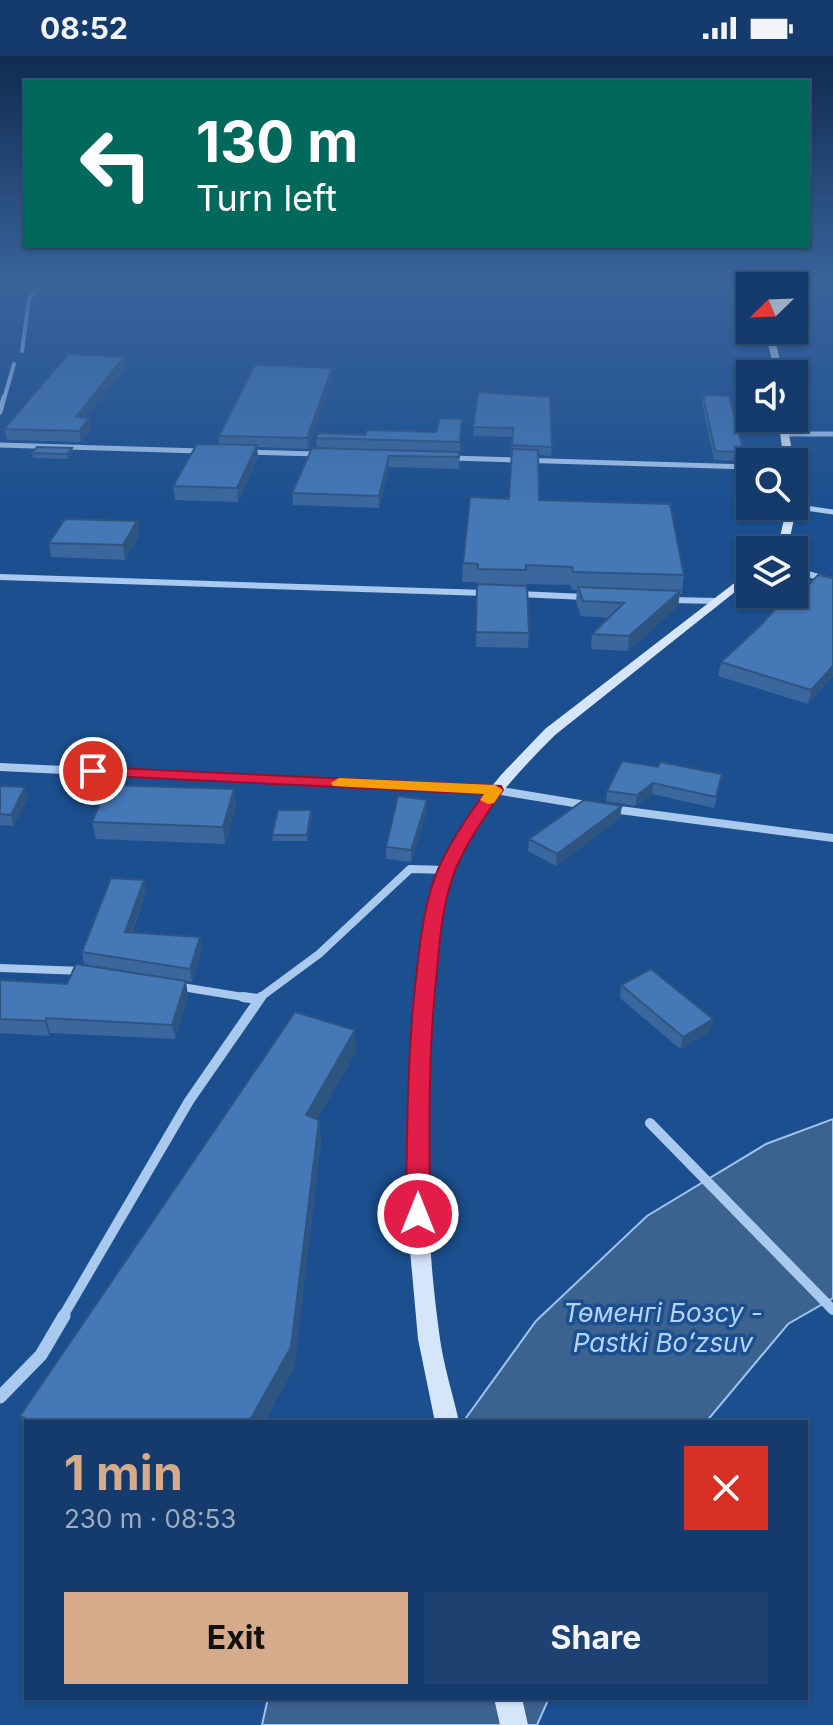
<!DOCTYPE html>
<meta charset="utf-8">
<style>
:root{--surface:#143b6b;--page:#1d4271;--text:#f1f3f6;--muted:#9dadc1;--line:#33557e;--accent:#d6ab8b}
body{margin:0;font-family:Inter,sans-serif;background:var(--page);color:var(--text);height:100vh;display:flex;flex-direction:column;font-size:30px;white-space:nowrap}
*{box-sizing:border-box;margin:0}
p{font-size:26px;color:var(--muted)}
.icon{flex:none;width:44px;height:44px;fill:none;stroke:currentColor;stroke-width:2;stroke-linecap:round;stroke-linejoin:round}
.map{position:relative;flex:1;overflow:hidden}
.panel{position:absolute;left:24px;top:1364px;width:784px;height:280px;display:flex;flex-direction:column;background:var(--surface);border-radius:0px;box-shadow:0 2px 6px #0004,0 0 0 2px var(--line)}
.panel>*{flex:none}
.top-card{position:absolute;left:24px;top:24px;width:786px;height:168px;border-radius:0px;box-shadow:0 2px 6px #0004,0 0 0 2px var(--line);background:#00695c;color:#fff;overflow:hidden}
.needle{width:52px;rotate:247deg}
.buttons{position:absolute;left:736px;top:216px;display:grid;gap:16px}
.buttons a{display:grid;place-items:center;width:72px;height:72px;border-radius:0px;background:var(--surface);box-shadow:0 2px 6px #0004,0 0 0 2px var(--line);font-size:40px}
.pin{position:absolute;display:grid;place-items:center;width:68px;height:68px;color:#fff;margin:-34px;border:4px solid #fff;border-radius:50%;box-shadow:0 2px 8px #0007}
.me{position:absolute;width:88px;margin:-44px;rotate:0deg;stroke-linejoin:round;filter:drop-shadow(0 0 6px #0008)}
.turn{display:flex;align-items:center;gap:28px;height:168px;padding:0 40px;font-size:36px}
.turn .icon{width:104px;height:104px;stroke-width:2.5}
.turn b{display:block;font-size:56px;line-height:68px}
.round{display:grid;place-items:center;flex:none;width:84px;height:84px;border-radius:0px;background:var(--page)}
.head{display:flex;align-items:center;justify-content:space-between;height:136px;padding:0 40px}
h1{font-size:48px;font-weight:700;line-height:60px;color:var(--accent)}
.button{display:flex;gap:16px;margin-top:auto;padding:16px 40px}
.button a{flex:1;height:92px;border-radius:0px;background:var(--accent);color:#111;font-size:32px;font-weight:700;line-height:92px;text-align:center}
.button a+a{background:var(--page);color:var(--text)}
.status{display:flex;justify-content:space-between;align-items:center;height:56px;padding:0 40px;background:var(--surface);direction:ltr}
.status svg{height:22px;fill:currentColor}
.map>svg:first-child{display:block}
.water{fill:#3c6290;stroke:#9cc4f0;stroke-width:2}
.lines{fill:none;stroke-linecap:round;stroke-linejoin:round}
.stream{stroke:#9cc4f0;stroke-width:4}
.minor-far5{stroke:#a9c9ee;stroke-width:4}
.minor-far4{stroke:#a9c9ee;stroke-width:5}
.minor-far3{stroke:#a9c9ee;stroke-width:6}
.minor-far2{stroke:#a9c9ee;stroke-width:8}
.minor-far1{stroke:#a9c9ee;stroke-width:10}
.minor{stroke:#a9c9ee;stroke-width:13}
.tertiary{fill:#a9c9ee;fill-rule:evenodd}
.secondary{fill:#d6e6fa;fill-rule:evenodd}
.wall{fill:#3a679d}
.shaded-wall{fill:#305480}
.building{fill:#4478b7;stroke:#305480;stroke-width:2}
.route{fill:#e11d48;stroke:#92132f;stroke-width:2}
.slow{fill:#f59e0b}
.labels{text-anchor:middle;stroke-width:7;stroke-linejoin:round;paint-order:stroke}
.near-water-label{font-size:26px;font-style:italic;fill:#b5d3f5;stroke:#1b4f8f}
</style>
<div class="status"><b>08:52</b><svg viewBox="0 0 49 12"><path d="M0 12V9h3v3zM5 12V6h3v6zM10 12V3h3v9zM15 12V0h3v12zM26 1h20v11H26zM47 4h2v5h-2z"/></svg></div>
<div class="map">
<svg width="833" height="1669" viewBox="0 0 833 1669">
<rect width="100%" height="100%" fill="#1b4f8f"/>
<!-- water -->
<path class="water" d="M833,1063V1242L788,1268L706,1366H463L536,1265L647,1160L766,1088Z
M268,1642H549L537,1669H262Z"/>
<g class="lines">
<!-- stream -->
<path class="stream" d="M22,295L29,243L47,222"/>
<!-- minor-far5 -->
<path class="minor-far5" d="M4,343L14,308"/>
<!-- minor-far4 -->
<path class="minor-far4" d="M0,356L4,341
M783,378H833
M0,389L201,395
M247,396L317,398
M451,402L750,411
M792,450L833,456"/>
<!-- minor-far3 -->
<path class="minor-far3" d="M794,514L833,525
M0,521L485,537
M518,538L585,541
M670,544L717,545"/>
<!-- minor-far2 -->
<path class="minor-far2" d="M495,734L586,749
M612,753L833,782
M0,912L84,915
M176,930L256,943
M258,943L319,898L410,813L447,814"/>
<!-- minor-far1 -->
<path class="minor-far1" d="M243,941L258,943
M650,1067L833,1254
M62,1262L189,1045L261,941"/>
<!-- minor -->
<path class="minor" d="M0,1341L41,1299L64,1260"/>
<!-- tertiary -->
<path class="tertiary" d="M0,707L495,730L501,734L495,738L0,715Z"/>
<!-- secondary -->
<path class="secondary" d="M773,222H780L773,230H766Z
M765,274H773L783,318H775Z
M778,362H786L794,406H784Z
M794,447L797,450L790,481L781,494H770L780,481L787,450H794Z
M750,515V524L555,679C515,719 476,761 455,814C439,854 437,897 433,939C423,1053 424,1170 440,1283C444,1311 453,1339 459,1366H435L418,1283L410,1194L407,1104L413,968L425,867L435,824L450,792L474,752L501,719L545,673Z
M494,1642H522L528,1669H500Z"/>
</g>
<!-- wall -->
<path class="wall" d="M124,301L126,311L86,361L91,372L81,386L7,384L4,373Z
M332,321L308,393L257,391L258,402L238,446L175,444L173,430L219,388V380Z
M478,336L552,391L551,400L538,399L539,444L684,519L682,538H680L678,550L628,595L591,593L592,578L609,562L581,560L576,546L577,534H572L570,529L526,528L529,577L528,592L476,591L477,526H462L463,507L509,443L512,381L473,380Z
M703,339L744,396L742,405L714,404L702,347Z
M462,363L459,413L389,411L379,452L293,449L292,437L317,392L316,382L436,376Z
M72,392L73,397L68,403L33,402L32,397Z
M137,465L139,480L125,504L51,501L49,487Z
M721,606L833,620L808,648L718,620Z
M622,705L720,728L714,752L652,738L635,750L606,745L607,735Z
M0,730L28,742L13,770L0,769Z
M234,733L236,750L225,788L96,783L92,766Z
M427,744V755L411,806L386,803V791Z
M312,761L307,785H273L272,779Z
M620,762L556,810L528,795L529,783Z
M146,836L132,877L202,893L192,926L84,908L82,896Z
M0,924L188,939L175,983L50,977L49,980L0,977Z
M621,929L713,963L710,975L680,993L620,942Z
M356,996L317,1063L319,1064L321,1086L294,1312L264,1366H26V1375L20,1360Z"/>
<!-- shaded-wall -->
<path class="shaded-wall" d="M124,301L126,311L78,372L76,361Z
M332,312V321L308,393L307,382Z
M90,362L91,372L81,386L79,375Z
M257,389L258,402L238,446L237,432Z
M72,392L73,397L68,403L67,398Z
M389,400V411L379,452V440Z
M137,465L139,480L125,504L123,489Z
M680,535L678,550L628,595L629,580Z
M833,610V620L808,648L811,634Z
M653,727L652,738L635,750L637,739Z
M25,731L28,742L13,770L11,759Z
M234,733L236,750L225,788L223,771Z
M427,744V755L411,806V794Z
M622,750L620,762L556,810L557,798Z
M311,754L312,761L307,785V779Z
M144,824L146,836L127,888L125,876Z
M200,881L202,893L192,926L190,913Z
M186,925L188,939L175,983L172,969Z
M46,962L50,977L49,980L45,965Z
M713,963L710,975L680,993L683,981Z
M355,974L356,996L307,1081L306,1059Z
M319,1064L321,1086L294,1312L264,1366H249Z"/>
<!-- building -->
<path class="building" d="M68,298L124,301L76,361L90,362L79,375L4,373Z
M255,309L332,312L307,382L219,380Z
M478,336L550,341L552,391L512,389L513,372L473,371Z
M703,339L729,340L744,396L715,395Z
M440,362L462,363L460,386L316,382L318,377L365,379L367,374L436,376Z
M197,388L257,389L237,432L173,430Z
M37,391L72,392L67,398L32,397Z
M312,392L459,396V401L389,400L379,440L292,437Z
M512,393L538,394L539,444L670,448L684,519L573,516L572,511L526,509V514L478,513V508L463,507L470,441L509,443Z
M65,463L137,465L123,489L49,487Z
M818,519L833,522V610L811,634L721,606L760,570L787,540L796,542Z
M477,528L527,530L529,577L476,576Z
M578,531L680,535L629,580L592,578L624,547L583,545Z
M622,705L658,711L660,706L722,718L716,741L653,727L637,739L607,735Z
M108,729L234,733L223,771L92,766Z
M0,730L25,731L11,759L0,758Z
M398,740L427,744L411,794L386,791Z
M584,744L622,750L557,798L529,783Z
M278,754H311L307,779H272Z
M111,822L144,824L125,876L200,881L190,913L82,896Z
M76,908L186,925L172,969L46,962L45,965L0,963V924L67,928Z
M651,913L713,963L683,981L621,929Z
M295,956L355,974L306,1059L319,1064L291,1291L249,1366H33L20,1360Z"/>
<!-- sky -->
<linearGradient id="sky" x2="0" y2="1"><stop stop-color="#0f2b4f"/><stop offset="0.49" stop-color="#39639b"/><stop offset="1" stop-color="#39639b" stop-opacity="0"/></linearGradient>
<rect width="833" height="456" fill="url(#sky)"/>
<!-- route -->
<path class="route" d="M93,711L501,730L503,734C486,759 468,784 456,812C443,844 440,880 437,914C428,995 429,1077 430,1158L427,1165L418,1168L410,1165L406,1158C407,1076 407,995 417,913C421,879 425,843 439,811C451,785 467,761 484,738L87,719L85,715Z"/>
<!-- slow -->
<path class="slow" d="M339,722L495,729L503,734L494,747L488,748L480,744L484,738L333,730L331,727Z"/>
<g class="labels">
<!-- near-water labels -->
<g class="near-water-label">
<text x="663" y="1266">Төменгі Бозсу -<tspan x="663" dy="30">Pastki Boʻzsuv</tspan></text>
</g>
</g>
</svg>
<div class="buttons">
<a><svg class="needle" viewBox="-14 -14 28 28"><path d="M0-13l5 13h-10z" fill="#e53935"/><path d="M0 13l5-13h-10z" fill="#9dadc1"/></svg></a>
<a><svg class="icon" aria-label="sound" viewBox="0 0 24 24"><path d="M4 9h4l5-4v14l-5-4H4zM17 9q2 3 0 6"/></svg></a>
<a><svg class="icon" aria-label="search" viewBox="0 0 24 24"><circle cx="10" cy="10" r="6"/><path d="M15 15l6 6"/></svg></a>
<a><svg class="icon" aria-label="layers" viewBox="0 0 24 24"><path d="M12 4l9 5-9 5-9-5zM3 14l9 5 9-5"/></svg></a>
</div>
<div class="pin" style="left:93px;top:715px;background:#d93025"><svg class="icon" aria-label="arrive" viewBox="0 0 24 24"><path d="M6 21V4h12l-3 4 3 4H6"/></svg></div>
<svg class="me" style="left:418px;top:1158px" viewBox="-20 -20 40 40"><circle r="17" fill="#e11d48" stroke="#fff" stroke-width="3"/><path d="M0-11L8 9 0 5-8 9z" fill="#fff"/></svg>
<div class="top-card">
<div class="turn"><svg class="icon" aria-label="left" viewBox="0 0 24 24"><path d="M17 20v-9H6M10 6l-5 5 5 5"/></svg><div><b>130 m</b>Turn left</div></div>
</div>
<section class="panel">
<div class="head"><div><h1>1 min</h1><p>230 m · 08:53</p></div><a class="round" style="background:#d93025;color:#fff"><svg class="icon" aria-label="close" viewBox="0 0 24 24"><path d="M6 6l12 12M18 6L6 18"/></svg></a></div>
<div class="button"><a>Exit</a><a>Share</a></div>
</section>
</div>
